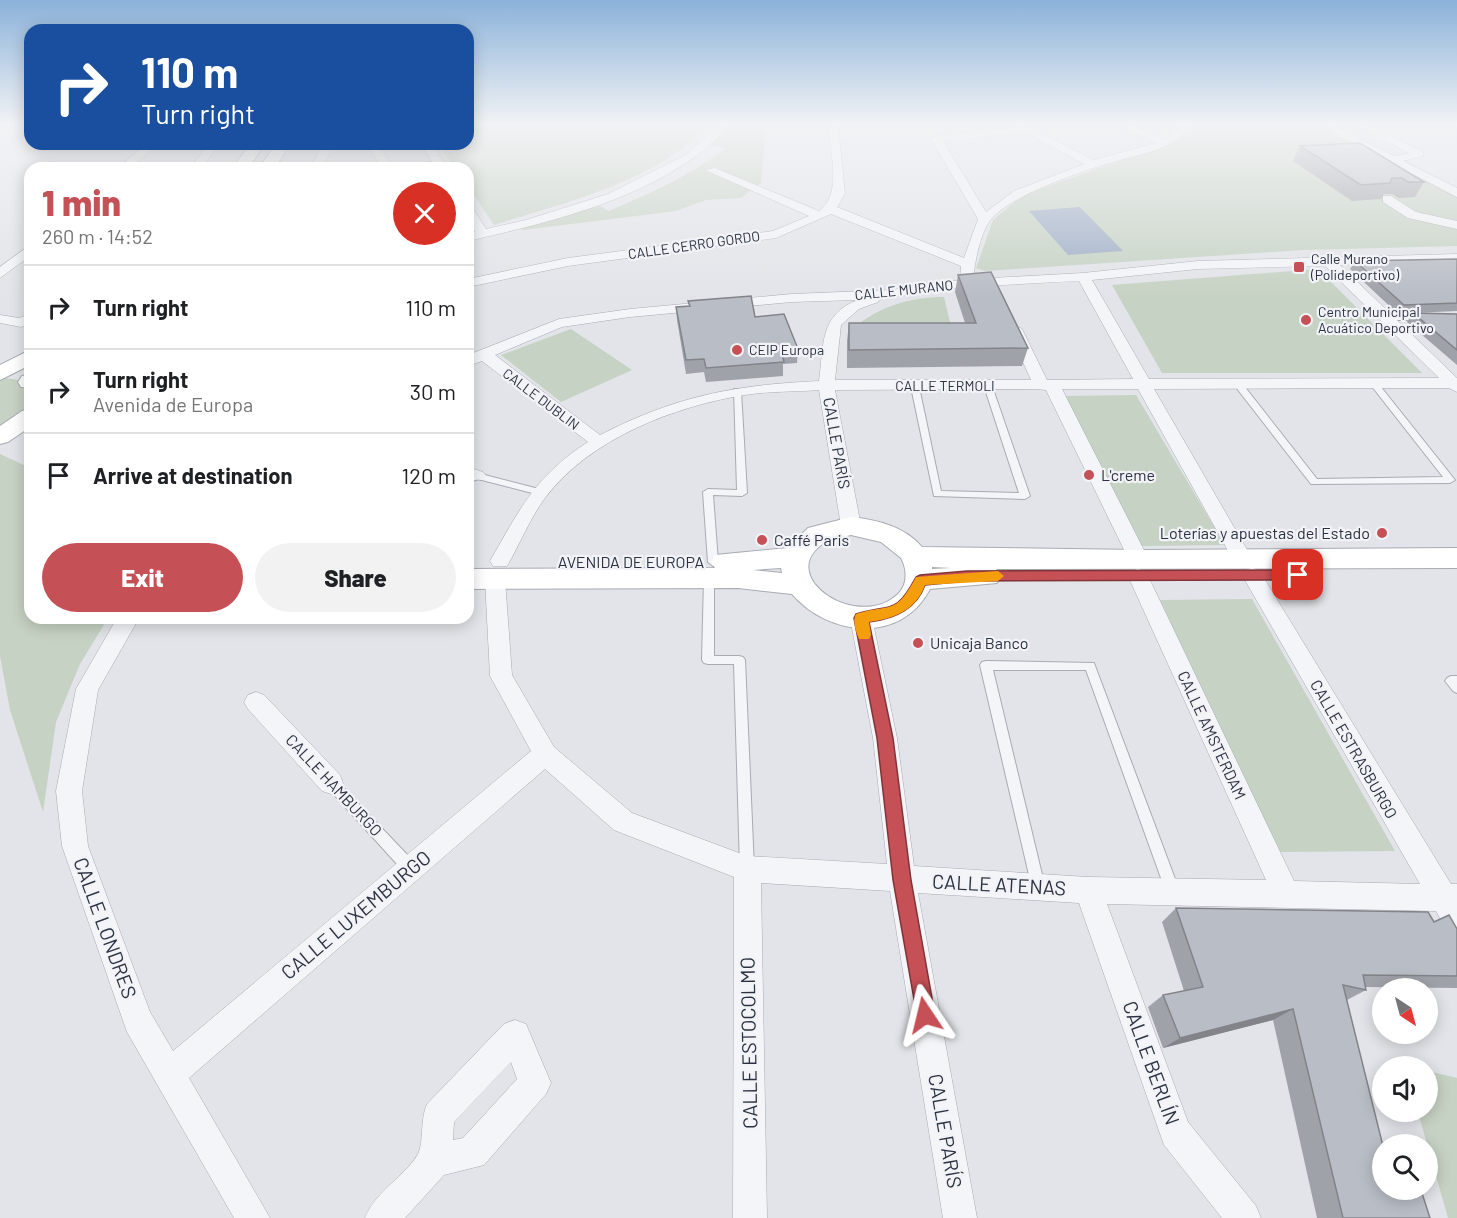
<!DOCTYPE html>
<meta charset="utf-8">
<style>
:root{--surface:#fff;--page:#f2f2f2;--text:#202124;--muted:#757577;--line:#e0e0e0;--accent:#c55056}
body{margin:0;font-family:Barlow,sans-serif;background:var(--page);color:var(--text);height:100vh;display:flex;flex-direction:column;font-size:22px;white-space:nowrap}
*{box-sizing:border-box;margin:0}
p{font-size:20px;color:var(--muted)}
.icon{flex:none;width:33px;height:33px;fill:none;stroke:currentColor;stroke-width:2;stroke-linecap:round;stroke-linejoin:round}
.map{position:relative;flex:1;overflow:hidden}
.sheet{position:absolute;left:24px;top:162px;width:450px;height:462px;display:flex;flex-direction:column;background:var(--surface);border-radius:18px;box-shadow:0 3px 15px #0003}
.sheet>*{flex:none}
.hud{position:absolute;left:24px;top:24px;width:450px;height:126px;border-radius:18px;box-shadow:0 3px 15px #0003;background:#1a4fa0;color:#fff;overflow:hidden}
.needle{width:39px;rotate:144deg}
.controls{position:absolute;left:1372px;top:978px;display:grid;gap:12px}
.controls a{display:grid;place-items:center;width:66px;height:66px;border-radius:50%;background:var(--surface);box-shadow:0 3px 15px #0003;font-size:30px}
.pin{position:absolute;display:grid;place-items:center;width:51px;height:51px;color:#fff;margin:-26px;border-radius:12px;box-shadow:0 3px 9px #0006}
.me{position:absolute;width:66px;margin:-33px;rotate:350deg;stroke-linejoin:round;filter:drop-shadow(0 0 4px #0008)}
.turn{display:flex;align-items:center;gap:21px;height:126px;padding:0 18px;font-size:27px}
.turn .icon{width:78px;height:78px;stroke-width:2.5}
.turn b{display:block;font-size:42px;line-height:51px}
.round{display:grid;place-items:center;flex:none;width:63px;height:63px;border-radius:32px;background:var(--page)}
.head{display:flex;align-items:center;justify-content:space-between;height:102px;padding:0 18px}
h1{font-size:36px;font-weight:800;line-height:45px;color:var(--accent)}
.action{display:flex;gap:12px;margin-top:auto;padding:12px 18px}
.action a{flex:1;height:69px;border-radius:36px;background:var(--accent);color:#fff;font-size:24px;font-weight:800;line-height:69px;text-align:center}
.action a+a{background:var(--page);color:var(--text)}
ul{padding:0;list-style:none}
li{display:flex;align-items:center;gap:18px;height:84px;padding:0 18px;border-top:2px solid var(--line)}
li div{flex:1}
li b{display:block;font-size:22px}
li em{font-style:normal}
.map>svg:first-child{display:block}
.green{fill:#c6d2c3}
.water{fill:#9faec6}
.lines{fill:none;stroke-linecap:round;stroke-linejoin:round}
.lane-casing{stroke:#a7abb3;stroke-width:2}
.street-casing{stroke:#a7abb3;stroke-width:1}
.secondary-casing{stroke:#a7abb3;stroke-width:2}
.lane{fill:#f4f5f8;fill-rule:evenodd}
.street{fill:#f4f5f8;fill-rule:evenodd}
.secondary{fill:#fff;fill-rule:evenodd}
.wall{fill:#9fa3a9}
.shaded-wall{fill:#82848a}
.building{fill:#b9bdc5;stroke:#82848a;stroke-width:1.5}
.route{fill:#c55056;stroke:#803438;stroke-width:1.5}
.slow{fill:#f59e0b}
.poi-dot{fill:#c55056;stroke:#f1f3f7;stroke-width:2}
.labels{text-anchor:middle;stroke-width:4.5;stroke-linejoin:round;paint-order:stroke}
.far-street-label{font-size:14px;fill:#2b3140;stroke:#f1f3f7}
.far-poi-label{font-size:14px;fill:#2b3140;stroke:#f1f3f7;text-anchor:start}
.street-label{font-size:16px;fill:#2b3140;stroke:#f1f3f7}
.poi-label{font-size:16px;fill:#2b3140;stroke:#f1f3f7;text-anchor:start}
.near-street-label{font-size:20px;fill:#2b3140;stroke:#f1f3f7}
</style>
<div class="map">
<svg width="1457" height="1218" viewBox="0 0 1457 1218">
<rect width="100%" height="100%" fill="#e2e4e9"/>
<!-- green -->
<path class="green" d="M468,125H710C651,183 570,201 494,225L468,186V168H456L437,144H468Z
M725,125H766L761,183L741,198L706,200L676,211L523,230L514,227L593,202L609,211C650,193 690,176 726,148L704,144Z
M1188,125H1324L1457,196V246L1303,250L985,271L976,268L993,220L1023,195L1166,144Z
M1318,269L1422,373H1162L1112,285Z
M944,297L952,330L856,326C881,306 911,297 944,297Z
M571,329L632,370L561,402L501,355Z
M0,377L30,382V416L0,437Z
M1136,395L1225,545L1138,546L1064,396Z
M0,454L30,468V618H108L80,664L56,722L43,812L10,710L0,656Z
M1252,599L1395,851L1279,852L1160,600Z
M1428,1071L1457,1078V1218H1448L1418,1112H1428Z"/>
<!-- water -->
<path class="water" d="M1080,207L1123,251L1068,255L1029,211Z"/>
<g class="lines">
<!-- lane casing -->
<g class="lane-casing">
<path id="lane" d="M1383,316H1424L1428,318L1424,320H1386L1382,318Z
M1235,382H1241L1317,479L1443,477L1370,384L1371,382H1377L1455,480L1450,483L1311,484L1235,386Z
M985,384H988L992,386L1030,496L1025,499L934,496L911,387L915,385L919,387L941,491L1019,493L984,386Z
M734,389H737L741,391L747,493L742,496L713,495L718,562L713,566L708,562L703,492L708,489L737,490Z
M477,473L543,490L545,492L540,495L478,479L468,483V477Z
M709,574L714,578V656H739L743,657L745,660L754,868L752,873L747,874L742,873L740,868L734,664H708L704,663L702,660L704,578Z
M986,661L1094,663L1180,892L1178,897L1173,899L1168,897L1166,892L1086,670H993L1045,887L1043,892L1038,894L1033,892L980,665L982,662Z
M1451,676H1457V693L1453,691L1445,681L1447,678Z
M331,777L335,779L416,864L418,869L416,874L411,875L406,874L327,787L325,783L327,779Z"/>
</g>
<!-- street casing -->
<g class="street-casing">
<path id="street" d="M719,125H730C668,195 555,221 468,241V233L475,232L468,220V206L472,207L486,229L526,220L608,194L686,155Z
M828,125H838L845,194L837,207L964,258L978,219L931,139L932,137L1027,126L1094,160L1156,143L1118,125H1133L1165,140L1181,125H1193C1171,149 1150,152 1120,160C1090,168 1006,196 989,222C980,236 975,261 973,279L1083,273L1198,261L1457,254V262L1340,265L1457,378V392L1449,388L1154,389L1253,560L1250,565H1236L1138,389H1062L1149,560L1146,565H1132L1129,560L1046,390L1036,389L835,390L861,526L858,531H844L841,526L819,390C794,392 770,391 745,395C675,406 589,439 545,498C530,518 520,544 507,566H493L490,561C520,509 535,476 588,442L482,361L468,366V355L559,319L630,309L792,294L891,290L960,280L961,266L831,214L776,238L568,266L468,287V279L568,258L773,231L809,216L705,170L715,168L819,211C843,194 830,151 828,125ZM1025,132L1084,164L1014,191L986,212L943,141ZM1325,266L1439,378L1149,379L1092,280L1198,269ZM1079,281L1133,379L1047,380L1022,329L1015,325L1008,329L1031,380H835L841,325L859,309L878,302L880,299L966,287ZM858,300C819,314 824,346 819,381C734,385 676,396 600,435L495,355L562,327L630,317L792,302Z
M1319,125H1333L1394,156L1409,153L1355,125H1369L1423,152V156L1403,161L1457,188V197Z
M146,144H157L131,168H118Z
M209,144H219L202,168H190Z
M324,144H334L322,168H310Z
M364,144L379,146L393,168H381L371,150Z
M421,144H431L448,168H436Z
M1383,196H1391L1416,212L1457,221V229L1408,218L1383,202Z
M30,245V256L0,278V267Z
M30,314V324L21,327L0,323V315L19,318Z
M468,467L483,472L486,476L483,480L468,479Z
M1252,568L1259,570L1451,884H1457V935L1447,931L1436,911L1107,904L1188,1122L1256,1206L1261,1218H1222L1164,1145L1079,903L918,893L977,1218H943L890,891L761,883L767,1218H733L734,877L614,830L545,769L189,1078L270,1218H234L127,1032L62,846L56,791L76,689L117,618H139L98,690L82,791L88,846L150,1012L173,1051L531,751L490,676L485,580L488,575L495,573L502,575L505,580L512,675L554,747L632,813L747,856L887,864L873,738L850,618L854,612L861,610L868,612L872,618L897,738L914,866L1088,877L1266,880L1128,576L1131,571L1138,569L1145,571L1148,576L1294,881L1420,884L1242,575L1245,570Z
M256,692L264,695L340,775L343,783L340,791L331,794L322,791L248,709L244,702L248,695Z
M515,1020L526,1024L551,1083L546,1094L484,1165L444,1175L405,1218H365C376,1190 405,1177 418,1154C424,1142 420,1119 427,1104L504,1024ZM511,1062L517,1079L463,1138L453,1140L454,1122Z"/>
</g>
<!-- secondary casing -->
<g class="secondary-casing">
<path id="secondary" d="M251,144H265L248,168H232Z
M276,144H290L275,168H259Z
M30,350V365L0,380V365Z
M30,375V388L21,387L18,382L22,376Z
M30,409V427L8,442L0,444V426L22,411Z
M851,517C877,520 904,526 922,547L1139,550L1457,548V568L996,569L1001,576L997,583L930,589C901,645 828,636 792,594L738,588L468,589V569L715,568L711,562L715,555L787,548L808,528ZM851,535L881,542L901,558C907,569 908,583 899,593C860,633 773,577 824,543C832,538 843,537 851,535ZM932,567L952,568L932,569ZM781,568L782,573L753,570Z"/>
</g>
<!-- lane -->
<use href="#lane" class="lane"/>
<!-- street -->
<use href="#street" class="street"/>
<!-- secondary -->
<use href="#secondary" class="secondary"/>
</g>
<!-- wall -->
<path class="wall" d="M1300,146L1424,182L1415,197L1399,198L1392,194H1384L1381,199L1352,201L1293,161Z
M1457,259V311L1413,313L1457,314V365L1407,322L1413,313L1398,314L1350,269L1355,261Z
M958,275L1028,348L1022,366L847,368V341L849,323H965L955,292Z
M688,301L755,317L798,349L797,363L783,364V376L706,382L704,372L686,374L677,320L676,307L689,306Z
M1176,908L1434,922L1457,929V988L1365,987L1366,990L1347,1000L1383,1190L1430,1218H1317L1273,1020L1163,1048L1148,1007L1163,995L1184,991L1162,922Z"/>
<!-- shaded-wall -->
<path class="shaded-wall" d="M1293,1009L1273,1020L1163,1048L1180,1038Z"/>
<!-- building -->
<path class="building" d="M1360,143L1424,182H1408L1402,178H1392L1390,183L1361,185L1300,146Z
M1457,259V303L1404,305L1355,261Z
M991,272L1028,348L849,350V323H976L958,275Z
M751,296L755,317L784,314L798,349L781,350L784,362L706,368L704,359L686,360L676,307L690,306L688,301Z
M1413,313L1457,314V350Z
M1176,908L1428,912L1434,922L1449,915L1457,929V976L1363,975L1366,990L1343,985L1383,1146V1190H1421L1430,1218H1343L1293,1009L1180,1038L1163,995L1203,987Z"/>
<!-- sky -->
<linearGradient id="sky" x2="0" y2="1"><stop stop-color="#8bb2da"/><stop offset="0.42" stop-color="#f2f3f5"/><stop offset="1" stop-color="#f2f3f5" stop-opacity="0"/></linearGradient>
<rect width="1457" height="296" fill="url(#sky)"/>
<!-- route -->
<path class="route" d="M1298,570L1305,575L1298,580L967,581L925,585C916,610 894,619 869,622L893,738L911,880L935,1015L932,1022L925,1025L918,1022L893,880L877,738L854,618L856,614C892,603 895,616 916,577L920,575L967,571Z"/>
<!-- slow -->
<path class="slow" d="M998,571L1004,576L998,581L925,585C916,610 894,619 869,622L871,635L869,639H859C856,632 852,620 856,614C892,603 895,616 916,577Z"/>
<!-- markers -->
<g class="poi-dot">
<rect x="1293" y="261" width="12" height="12" rx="3"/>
<circle cx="1306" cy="320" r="6"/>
<circle cx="737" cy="350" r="6"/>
<circle cx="1089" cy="475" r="6"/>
<circle cx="1382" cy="533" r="6"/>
<circle cx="762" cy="540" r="6"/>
<circle cx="918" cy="643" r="6"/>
</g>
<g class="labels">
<!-- far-street labels -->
<g class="far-street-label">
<text transform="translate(694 245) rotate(-8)" y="5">CALLE CERRO GORDO</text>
<text transform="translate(904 290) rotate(-6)" y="5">CALLE MURANO</text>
<text x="945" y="391">CALLE TERMOLI</text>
<text transform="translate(541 399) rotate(37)" y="5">CALLE DUBLIN</text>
</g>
<!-- far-poi labels -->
<g class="far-poi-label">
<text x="1311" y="264">Calle Murano<tspan x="1311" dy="16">(Polideportivo)</tspan></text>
<text x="1318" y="317">Centro Municipal<tspan x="1318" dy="16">Acuático Deportivo</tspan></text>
<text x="749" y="355">CEIP Europa</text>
</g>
<!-- street labels -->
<g class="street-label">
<text transform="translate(837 443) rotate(80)" y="6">CALLE PARÍS</text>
<text x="631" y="568">AVENIDA DE EUROPA</text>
<text transform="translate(1212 735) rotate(65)" y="6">CALLE AMSTERDAM</text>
<text transform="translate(1354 749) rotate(60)" y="6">CALLE ESTRASBURGO</text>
<text transform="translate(334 785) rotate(47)" y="6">CALLE HAMBURGO</text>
</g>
<!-- poi labels -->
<g class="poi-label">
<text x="1101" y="481">L'creme</text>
<text x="1370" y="539" text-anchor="end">Loterías y apuestas del Estado</text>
<text x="774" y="546">Caffé Paris</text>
<text x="930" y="649">Unicaja Banco</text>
</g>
<!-- near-street labels -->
<g class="near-street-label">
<text transform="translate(999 885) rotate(3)" y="7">CALLE ATENAS</text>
<text transform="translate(356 915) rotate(-40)" y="7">CALLE LUXEMBURGO</text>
<text transform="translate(105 928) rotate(70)" y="7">CALLE LONDRES</text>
<text transform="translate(749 1043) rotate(-91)" y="7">CALLE ESTOCOLMO</text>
<text transform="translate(1151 1063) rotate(70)" y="7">CALLE BERLÍN</text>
<text transform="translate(945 1131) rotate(80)" y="7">CALLE PARÍS</text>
</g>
</g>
</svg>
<div class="controls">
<a><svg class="needle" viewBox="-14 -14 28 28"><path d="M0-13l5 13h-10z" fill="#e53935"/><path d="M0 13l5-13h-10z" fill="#757577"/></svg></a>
<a><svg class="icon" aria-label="sound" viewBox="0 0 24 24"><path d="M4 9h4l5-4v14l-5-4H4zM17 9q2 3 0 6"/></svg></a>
<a><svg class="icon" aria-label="search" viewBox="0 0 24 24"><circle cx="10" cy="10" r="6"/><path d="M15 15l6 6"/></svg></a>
</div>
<div class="pin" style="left:1298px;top:575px;background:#d93025"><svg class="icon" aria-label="arrive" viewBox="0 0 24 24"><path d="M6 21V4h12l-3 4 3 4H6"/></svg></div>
<svg class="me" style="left:925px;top:1015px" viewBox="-20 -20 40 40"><path d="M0-17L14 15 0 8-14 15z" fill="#c55056" stroke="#fff" stroke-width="4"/></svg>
<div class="hud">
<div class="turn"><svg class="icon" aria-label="right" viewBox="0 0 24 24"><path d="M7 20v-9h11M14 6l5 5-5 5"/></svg><div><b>110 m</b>Turn right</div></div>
</div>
<section class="sheet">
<div class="head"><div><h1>1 min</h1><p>260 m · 14:52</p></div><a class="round" style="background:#d93025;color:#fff"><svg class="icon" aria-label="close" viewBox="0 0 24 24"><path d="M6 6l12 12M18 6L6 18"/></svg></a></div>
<ul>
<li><svg class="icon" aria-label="right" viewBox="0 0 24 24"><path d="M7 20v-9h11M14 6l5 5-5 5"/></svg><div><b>Turn right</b></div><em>110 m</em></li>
<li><svg class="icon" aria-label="right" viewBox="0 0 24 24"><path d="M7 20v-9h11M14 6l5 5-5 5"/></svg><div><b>Turn right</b><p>Avenida de Europa</p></div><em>30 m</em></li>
<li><svg class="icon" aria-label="arrive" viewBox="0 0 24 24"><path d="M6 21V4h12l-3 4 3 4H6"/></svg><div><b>Arrive at destination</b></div><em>120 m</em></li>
</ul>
<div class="action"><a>Exit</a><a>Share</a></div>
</section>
</div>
